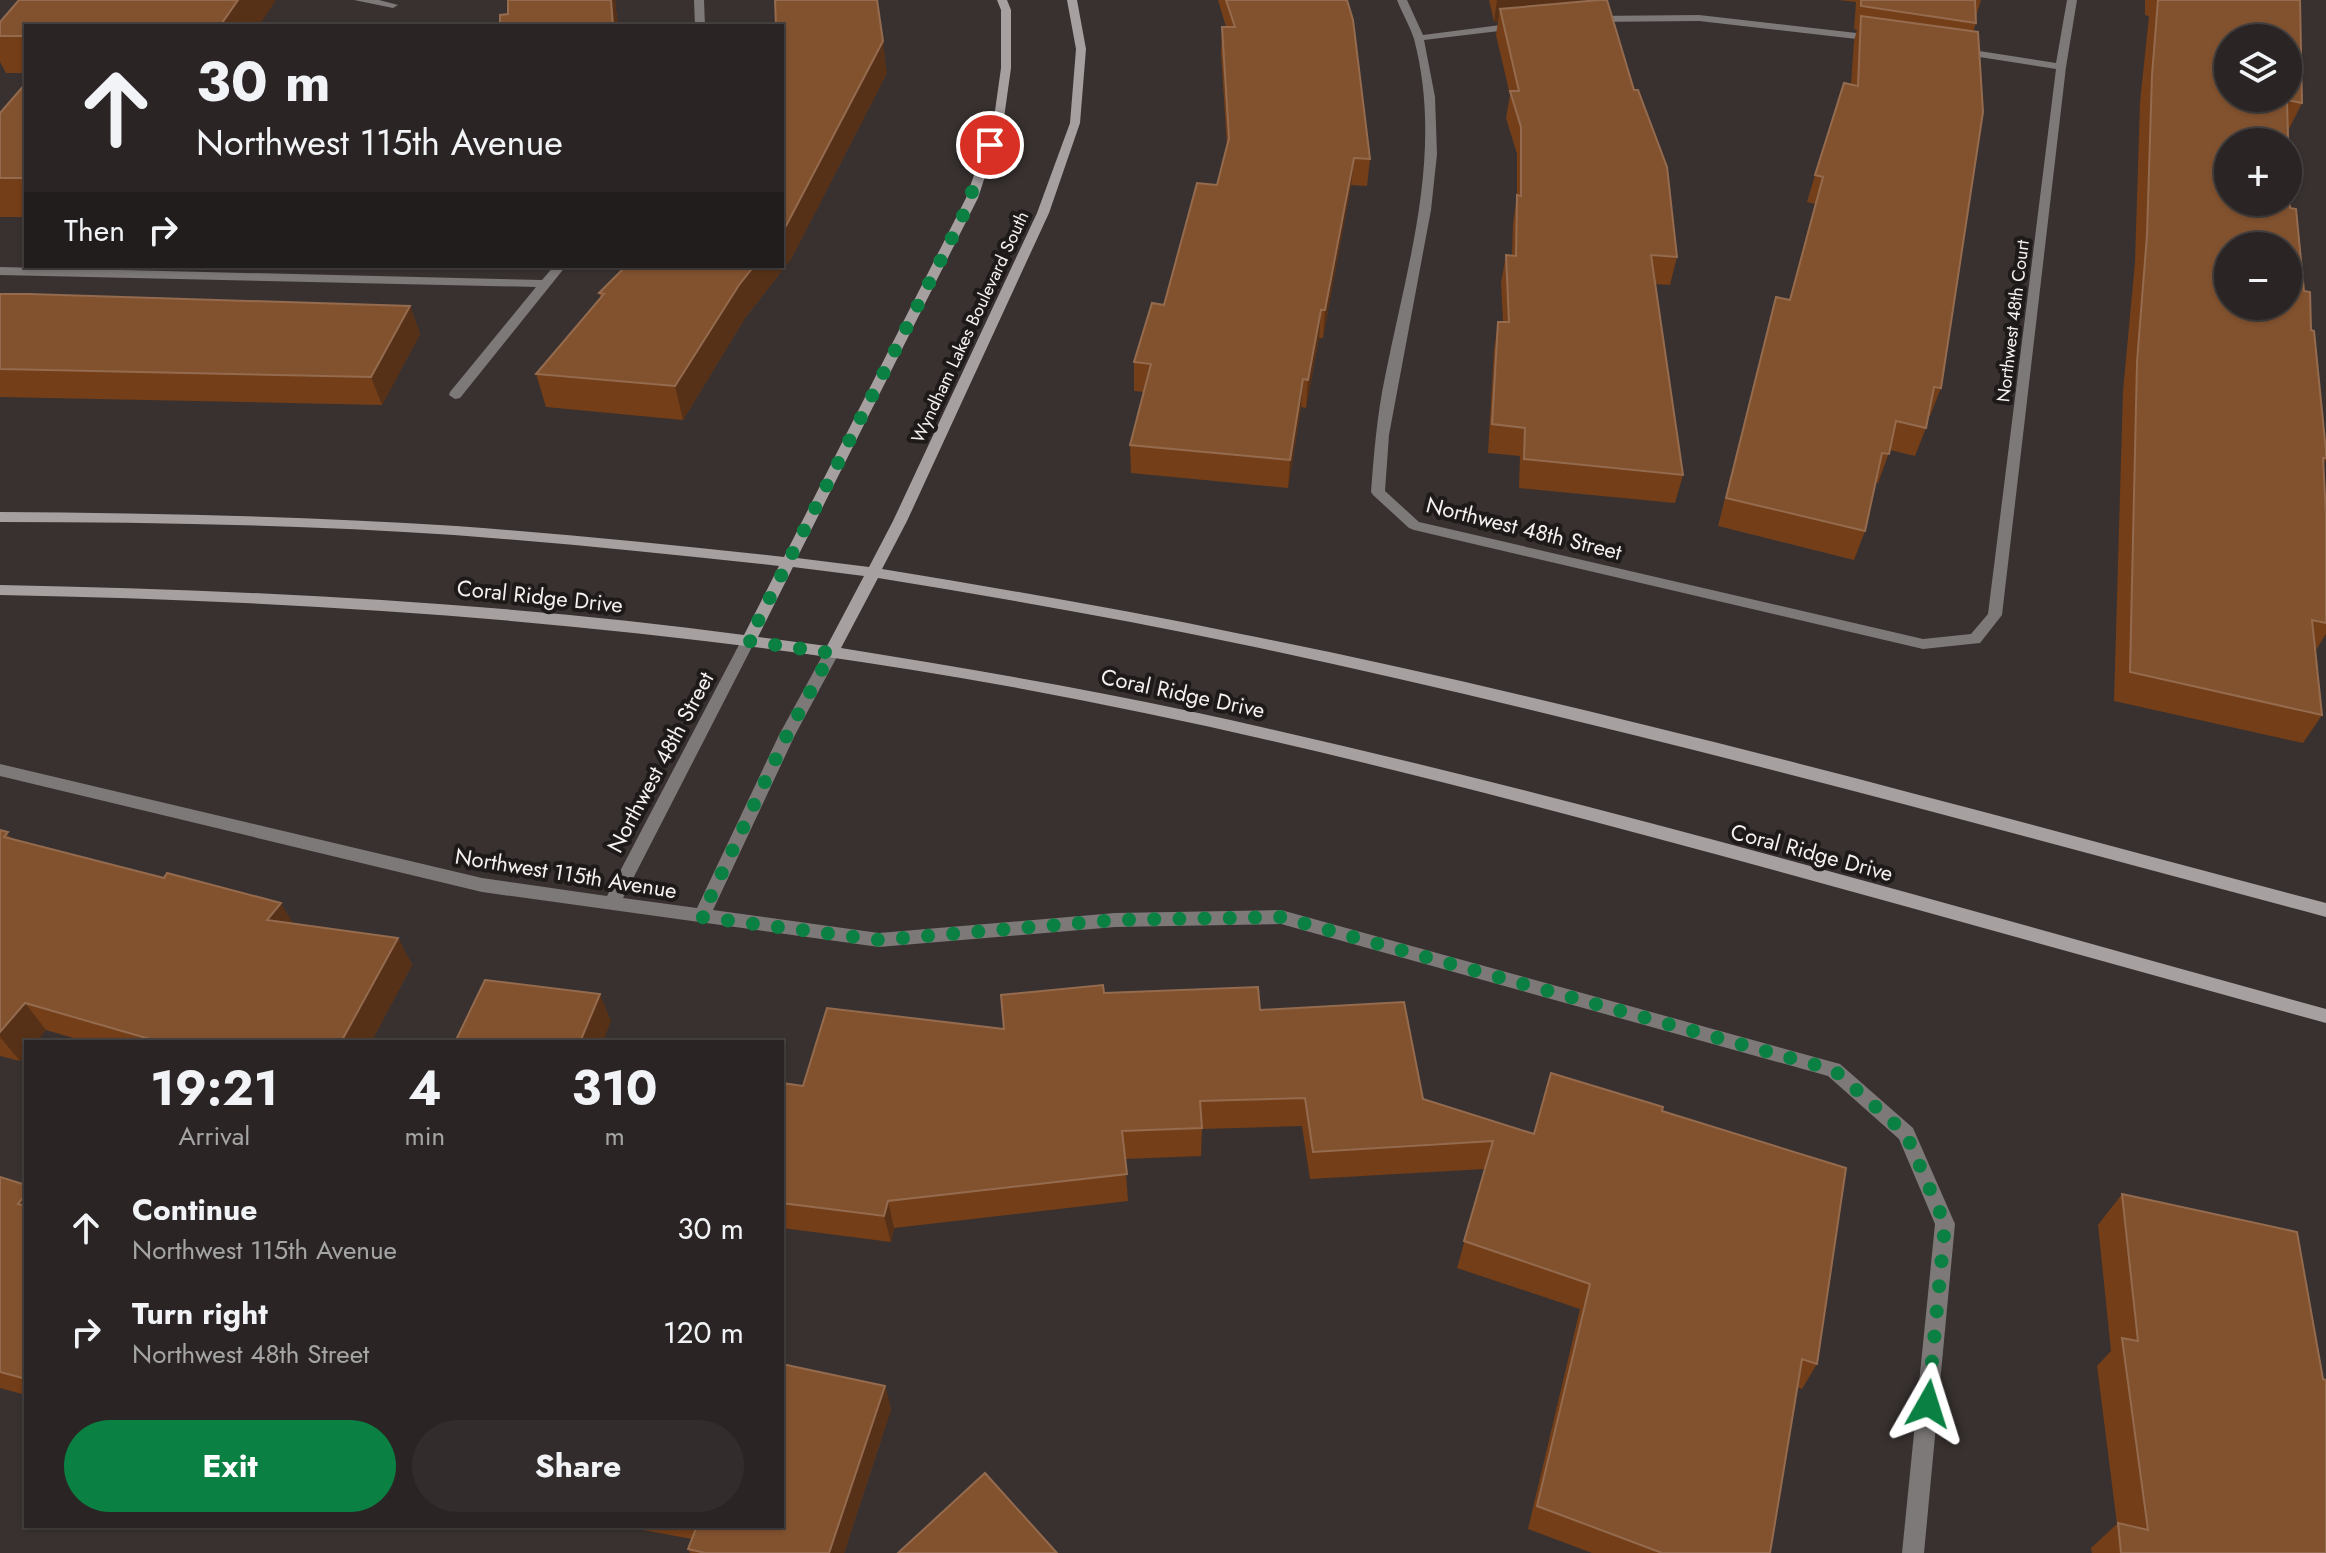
<!DOCTYPE html>
<meta charset="utf-8">
<style>
:root{--surface:#2a2524;--page:#322d2c;--text:#f1f3f6;--muted:#a5a5a6;--line:#464241;--accent:#0b8043}
body{margin:0;font-family:Jost,sans-serif;background:var(--page);color:var(--text);height:100vh;display:flex;flex-direction:column;font-size:30px;white-space:nowrap}
*{box-sizing:border-box;margin:0}
p{font-size:26px;color:var(--muted)}
.icon{flex:none;width:44px;height:44px;fill:none;stroke:currentColor;stroke-width:2;stroke-linecap:round;stroke-linejoin:round}
.map{position:relative;flex:1;overflow:hidden}
.details{position:absolute;left:24px;top:1040px;width:760px;height:488px;display:flex;flex-direction:column;background:var(--surface);border-radius:0px;box-shadow:0 2px 6px #0004,0 0 0 2px var(--line)}
.details>*{flex:none}
.guide{position:absolute;left:24px;top:24px;width:760px;height:244px;border-radius:0px;box-shadow:0 2px 6px #0004,0 0 0 2px var(--line);background:#2a2524;color:var(--text);overflow:hidden}
.tools{position:absolute;left:2214px;top:24px;display:grid;gap:16px}
.tools a{display:grid;place-items:center;width:88px;height:88px;border-radius:50%;background:var(--surface);box-shadow:0 2px 6px #0004,0 0 0 2px var(--line);font-size:40px}
.pin{position:absolute;display:grid;place-items:center;width:68px;height:68px;color:#fff;margin:-34px;border:4px solid #fff;border-radius:50%;box-shadow:0 2px 8px #0007}
.me{position:absolute;width:88px;margin:-44px;rotate:6deg;stroke-linejoin:round;filter:drop-shadow(0 0 6px #0008)}
.turn{display:flex;align-items:center;gap:28px;height:168px;padding:0 40px;font-size:36px}
.turn .icon{width:104px;height:104px;stroke-width:2.5}
.turn b{display:block;font-size:56px;line-height:68px}
.then{display:flex;align-items:center;height:76px;padding:0 40px;background:#0003;gap:16px;font-size:30px}
.eta{display:flex;justify-content:space-evenly;align-items:center;height:136px;text-align:center}
.eta b{font-size:48px;font-weight:700;line-height:56px}
.action{display:flex;gap:16px;margin-top:auto;padding:16px 40px}
.action a{flex:1;height:92px;border-radius:48px;background:var(--accent);color:#fff;font-size:32px;font-weight:700;line-height:92px;text-align:center}
.action a+a{background:var(--page);color:var(--text)}
ul{padding:0;list-style:none}
li{display:flex;align-items:center;gap:24px;height:104px;padding:0 40px}
li div{flex:1}
li b{display:block;font-size:30px}
li em{font-style:normal}
.map>svg:first-child{display:block}
.lines{fill:none;stroke-linecap:round;stroke-linejoin:round}
.street{fill:#7d7979;fill-rule:evenodd}
.secondary{fill:#a6a0a1;fill-rule:evenodd}
.wall{fill:#743e18}
.shaded-wall{fill:#563118}
.building{fill:#82522f;stroke:#946b4e;stroke-width:2;fill-rule:evenodd}
.route{stroke:#0b8043;stroke-width:14;stroke-dasharray:0 25.2}
.labels{text-anchor:middle;stroke-width:8;stroke-linejoin:round;paint-order:stroke}
.far-street-label{font-size:18px;fill:#f6f1f0;stroke:#1d1a19}
.street-label{font-size:22px;fill:#f6f1f0;stroke:#1d1a19}
</style>
<div class="map">
<svg width="2326" height="1553" viewBox="0 0 2326 1553">
<rect width="100%" height="100%" fill="#383130"/>
<g class="lines">
<!-- street -->
<path class="street" d="M354,0H379L398,5L393,8Z
M694,0H704L705,26H695Z
M1397,0H1407L1423,35L1516,23L1521,26L1516,29L1424,40L1435,97L1437,154L1431,210L1389,435L1385,491L1419,522L1923,639L1971,634L1988,614L2056,69L1960,54L1955,51L1960,48L2056,63L2067,0H2077L2066,67L2002,615L1980,643L1923,649L1414,530L1409,528L1373,495L1371,492C1374,453 1377,415 1385,377C1407,265 1444,153 1414,39C1410,26 1402,13 1397,0Z
M1699,15L1874,35L1879,38L1874,41L1699,21L1590,22L1585,19L1590,16Z
M554,266H566L460,398L455,399L449,395L450,392L536,287L0,275V267L542,280Z
M748,636L755,641L623,898L697,908L779,735L826,649L831,648L839,653L795,735L713,910L879,933L1115,913L1281,910L1840,1064L1913,1128L1955,1224L1924,1553H1902L1935,1224L1899,1139L1828,1076L1281,924L1115,927L879,947L482,892L0,776V764L482,878L607,896L741,641Z"/>
<!-- secondary -->
<path class="secondary" d="M997,0H1007L1011,10V68L1004,118L978,198L797,558L869,567L893,521L1037,213L1070,123L1076,49L1067,0H1077L1086,49L1080,123L1049,213L907,521L882,569C1002,589 1122,609 1241,634C1607,707 1966,808 2326,903V917C1967,821 1609,722 1245,645C1123,619 1001,598 878,578L841,648C957,667 1073,686 1189,711C1572,794 1948,905 2326,1009V1023C2104,962 1882,899 1659,839C1428,777 1197,718 961,678C644,624 323,601 0,595V585C249,590 497,602 744,635L779,566C671,554 562,543 454,535C303,525 151,522 0,522V512C152,513 304,516 456,526C566,534 674,545 784,557L966,198L994,118L1001,68V10ZM793,567L864,576L827,646L758,637Z"/>
</g>
<!-- wall -->
<path class="wall" d="M508,0H615L618,26H26V73H6L0,62V22L259,26L500,25L508,14Z
M1218,0H1347L1370,159L1367,186L1351,185L1323,338H1319L1306,408L1301,407L1288,488L1131,473L1130,445L1144,392L1134,391V362L1164,305L1217,185L1227,146L1221,53L1222,27H1226Z
M1489,0H1607L1677,257L1670,285L1655,284L1683,475L1675,503L1519,488L1520,456L1488,453L1494,350L1498,322H1503L1501,283L1506,255H1512L1513,223L1517,196V154L1506,118L1510,95L1496,35L1498,21L1494,22Z
M1839,0H1981L1976,16V23L1973,32L1941,388L1930,416H1928L1926,428L1915,456L1890,450L1878,483L1876,482L1865,531L1854,560L1718,526L1776,297L1789,300L1815,204L1807,202L1815,175L1851,84L1854,41L1857,30L1854,29L1856,2Z
M2145,0H2300L2302,103L2289,129H2288L2290,208L2311,330L2326,451V460L2323,465L2326,514V634L2316,650L2322,715L2303,743L2114,701L2123,391L2135,262L2140,102L2149,16L2145,15Z
M887,73L791,259L745,318L683,420L546,407L536,374L601,298L599,293Z
M26,83V217H0V113Z
M0,294L410,306L420,334L382,405L0,397Z
M0,830L13,839L293,924L398,938L412,965L371,1042H87L46,1030L26,1042V1054L20,1061L0,1056Z
M1104,993L1260,1010L1423,1099L1534,1134L1662,1111L1817,1364L1802,1389L1797,1387L1770,1553H1592L1528,1529L1580,1309L1457,1268L1485,1169L1310,1179L1302,1126L1202,1129L1201,1156L1125,1159L1128,1201L894,1228L891,1242L782,1228V1083L803,1086L1004,1029Z
M0,1177L26,1185V1395L0,1388Z
M2122,1194L2323,1379L2326,1553H2092L2091,1548L2117,1524L2097,1366L2111,1351L2098,1225Z
M885,1386L891,1409L844,1553H690L688,1549L692,1539L621,1526H782Z"/>
<!-- shaded-wall -->
<path class="shaded-wall" d="M238,0H276L259,26H220Z
M611,0H615L618,26H613Z
M1497,0H1600L1500,9L1498,21L1494,22Z
M883,41L887,73L791,259L745,318L683,420L675,386L739,285L754,266H782V231Z
M1354,158L1351,185L1323,338L1325,310Z
M410,306L420,334L382,405L371,377Z
M1321,310L1319,338L1306,408L1308,380Z
M1303,379L1301,407L1288,488L1290,460Z
M281,903L297,930L267,920Z
M398,938L412,965L371,1042H341Z
M600,994L611,1021L603,1042H580Z
M25,1003L46,1030L37,1042H26V1054L20,1061L0,1037V1032Z
M26,1194V1213L18,1204Z
M888,1201L894,1228L891,1242L884,1216Z
M885,1386L891,1409L844,1553H829Z"/>
<!-- building -->
<path class="building" d="M19,0H238L220,26L500,25V15L508,14V0H611L613,26H26V36H0V22Z
M775,0H877L883,41L786,226L782,231V26H776Z
M1226,0H1347L1353,20L1370,159L1354,158L1325,310H1321L1308,380L1303,379L1290,460L1130,445L1151,364L1134,362L1152,303L1164,305L1197,183L1217,185L1229,138L1222,27H1235Z
M1599,0H1607L1634,90H1638L1667,167L1677,257L1651,255L1683,475L1524,459L1525,428L1492,424L1498,322H1509L1506,255L1516,256L1517,195L1521,196V127L1510,91H1519L1500,9Z
M1861,0H1975L1976,23L1861,6Z
M2158,0H2300L2302,103L2287,100L2290,208L2296,209L2304,291L2310,292L2311,330L2314,331L2326,451V458H2323L2326,514V623L2312,620L2322,715L2130,672L2137,362L2147,235L2152,75ZM2228,38H2288V98H2228ZM2228,142H2288V202H2228ZM2228,246H2288V306H2228Z
M1861,16L1978,32L1983,112L1941,388L1934,387L1926,428L1896,421L1889,454L1882,453L1865,531L1726,498L1776,297L1790,300L1823,177L1815,175L1844,83L1858,86Z
M26,83V178H0V113Z
M626,266H754L739,285L675,386L536,374L604,294L599,293Z
M0,294H29L410,306L371,377L0,369Z
M0,830L8,832L4,837L164,878L167,873L281,903L267,920L398,938L341,1042H160L25,1003L0,1032Z
M485,980L600,994L580,1042H455Z
M1103,985L1104,993L1258,987L1260,1010L1404,1002L1423,1099L1534,1134L1551,1073L1663,1107L1662,1111L1846,1168L1817,1364L1802,1359L1770,1553H1662L1537,1506L1590,1284L1464,1241L1493,1141L1313,1152L1305,1098L1200,1101L1202,1128L1122,1131L1127,1174L888,1201L884,1216L782,1203V1083L803,1086L827,1008L1004,1029L1001,995Z
M0,1177L26,1185V1194L18,1204L26,1206V1379L0,1372Z
M2122,1194L2297,1232L2323,1379L2326,1380V1553H2121L2118,1523L2148,1530L2122,1338L2138,1341Z
M782,1364L885,1386L829,1553H705L688,1549L697,1526H782Z
M985,1473L1057,1553H898Z"/>
<g class="lines">
<!-- route -->
<path class="route" d="M990,145L962,218L748,641L831,653L787,735L701,917L879,940L1115,920L1281,917L1834,1070L1906,1134L1945,1224L1928,1404"/>
</g>
<g class="labels">
<!-- far-street labels -->
<g class="far-street-label">
<text transform="translate(2013 321) rotate(-83)" y="6">Northwest 48th Court</text>
<text transform="translate(970 327) rotate(-65)" y="6">Wyndham Lakes Boulevard South</text>
</g>
<!-- street labels -->
<g class="street-label">
<text transform="translate(1524 528) rotate(14)" y="8">Northwest 48th Street</text>
<text transform="translate(540 596) rotate(6)" y="8">Coral Ridge Drive</text>
<text transform="translate(1183 693) rotate(12)" y="8">Coral Ridge Drive</text>
<text transform="translate(660 762) rotate(-62)" y="8">Northwest 48th Street</text>
<text transform="translate(1812 852) rotate(15)" y="8">Coral Ridge Drive</text>
<text transform="translate(566 873) rotate(9)" y="8">Northwest 115th Avenue</text>
</g>
</g>
</svg>
<div class="tools">
<a><svg class="icon" aria-label="layers" viewBox="0 0 24 24"><path d="M12 4l9 5-9 5-9-5zM3 14l9 5 9-5"/></svg></a>
<a>+</a>
<a>−</a>
</div>
<div class="pin" style="left:990px;top:145px;background:#d93025"><svg class="icon" aria-label="arrive" viewBox="0 0 24 24"><path d="M6 21V4h12l-3 4 3 4H6"/></svg></div>
<svg class="me" style="left:1928px;top:1404px" viewBox="-20 -20 40 40"><path d="M0-17L14 15 0 8-14 15z" fill="#0b8043" stroke="#fff" stroke-width="4"/></svg>
<div class="guide">
<div class="turn"><svg class="icon" aria-label="ahead" viewBox="0 0 24 24"><path d="M12 20V5M6 11l6-6 6 6"/></svg><div><b>30 m</b>Northwest 115th Avenue</div></div>
<div class="then">Then<svg class="icon" aria-label="right" viewBox="0 0 24 24"><path d="M7 20v-9h11M14 6l5 5-5 5"/></svg></div>
</div>
<section class="details">
<div class="eta">
<div><b>19:21</b><p>Arrival</p></div>
<div><b>4</b><p>min</p></div>
<div><b>310</b><p>m</p></div>
</div>
<ul>
<li><svg class="icon" aria-label="ahead" viewBox="0 0 24 24"><path d="M12 20V5M6 11l6-6 6 6"/></svg><div><b>Continue</b><p>Northwest 115th Avenue</p></div><em>30 m</em></li>
<li><svg class="icon" aria-label="right" viewBox="0 0 24 24"><path d="M7 20v-9h11M14 6l5 5-5 5"/></svg><div><b>Turn right</b><p>Northwest 48th Street</p></div><em>120 m</em></li>
</ul>
<div class="action"><a>Exit</a><a>Share</a></div>
</section>
</div>
